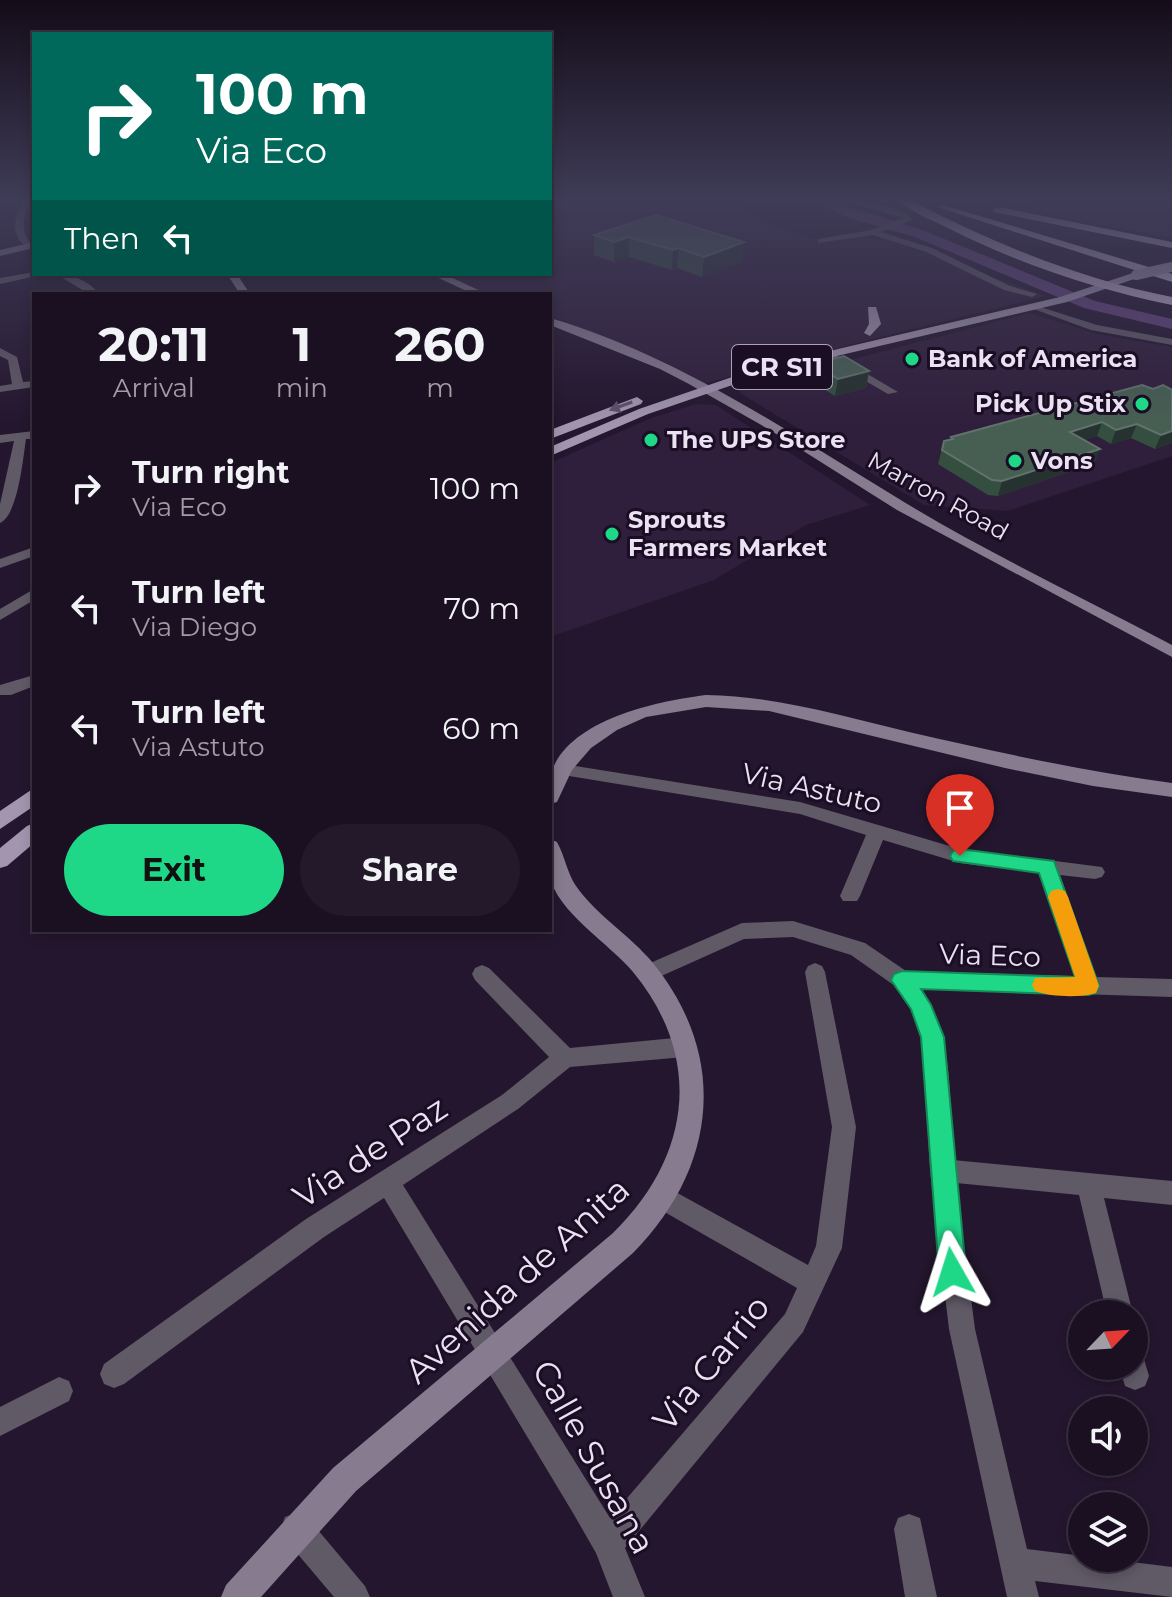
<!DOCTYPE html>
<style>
:root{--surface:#1b1022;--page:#24192a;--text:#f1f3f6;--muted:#a09da5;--line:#393040;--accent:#1ed888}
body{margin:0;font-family:Montserrat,sans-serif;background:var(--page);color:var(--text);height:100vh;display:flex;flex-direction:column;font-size:30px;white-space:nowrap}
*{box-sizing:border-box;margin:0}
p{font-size:26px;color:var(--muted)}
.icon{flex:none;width:44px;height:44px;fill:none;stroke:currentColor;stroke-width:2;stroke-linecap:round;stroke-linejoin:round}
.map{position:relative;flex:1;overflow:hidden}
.sheet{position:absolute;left:32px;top:292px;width:520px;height:640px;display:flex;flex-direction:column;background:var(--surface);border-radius:0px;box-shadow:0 4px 12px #0003,0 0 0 2px var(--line)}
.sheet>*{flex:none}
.hud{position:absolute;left:32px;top:32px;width:520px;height:244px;border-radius:0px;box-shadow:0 4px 12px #0003,0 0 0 2px var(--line);background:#00695c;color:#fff;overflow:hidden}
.needle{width:52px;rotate:65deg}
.buttons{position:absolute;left:1068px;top:1300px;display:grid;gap:16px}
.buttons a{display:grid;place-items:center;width:80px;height:80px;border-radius:50%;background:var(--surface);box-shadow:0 4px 12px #0003,0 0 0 2px var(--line);font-size:40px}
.pin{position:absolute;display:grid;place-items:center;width:68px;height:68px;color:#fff;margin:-82px -34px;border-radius:50% 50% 50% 0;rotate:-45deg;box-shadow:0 0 8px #0007}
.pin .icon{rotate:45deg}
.me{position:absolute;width:88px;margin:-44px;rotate:354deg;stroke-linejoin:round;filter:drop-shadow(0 0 6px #0008)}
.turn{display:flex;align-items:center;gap:28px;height:168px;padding:0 32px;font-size:36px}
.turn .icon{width:104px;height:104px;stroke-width:2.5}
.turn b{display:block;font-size:56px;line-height:68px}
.then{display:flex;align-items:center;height:76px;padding:0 32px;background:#0003;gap:16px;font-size:30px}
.eta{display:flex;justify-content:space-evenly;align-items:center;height:136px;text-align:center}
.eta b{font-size:48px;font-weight:700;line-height:56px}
.button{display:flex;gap:16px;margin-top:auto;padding:16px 32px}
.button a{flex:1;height:92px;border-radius:48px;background:var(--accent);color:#111;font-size:32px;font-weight:700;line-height:92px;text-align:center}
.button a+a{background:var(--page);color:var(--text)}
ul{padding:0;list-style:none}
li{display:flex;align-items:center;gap:24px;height:120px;padding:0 32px}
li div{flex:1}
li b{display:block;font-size:30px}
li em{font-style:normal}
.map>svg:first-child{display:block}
.built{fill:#301f3c}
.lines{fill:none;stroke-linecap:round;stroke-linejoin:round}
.river{fill:#63437a;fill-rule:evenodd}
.street{fill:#605966;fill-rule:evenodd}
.secondary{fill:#867b8f;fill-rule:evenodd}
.primary{fill:#a395af;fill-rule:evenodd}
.highway{fill:#beadcd;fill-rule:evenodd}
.primary-bridge{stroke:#a395af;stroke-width:10}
.wall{fill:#344f3f}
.shaded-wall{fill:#253230}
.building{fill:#475f53;stroke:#61736c;stroke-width:2}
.oneway{fill:#5e516a}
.route{fill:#1ed888;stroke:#148c58;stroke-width:2}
.slow{fill:#f59e0b}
.poi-dot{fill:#1ed888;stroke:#1a0d24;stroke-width:3}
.labels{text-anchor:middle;stroke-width:6;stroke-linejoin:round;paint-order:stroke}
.far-poi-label{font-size:24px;font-weight:bold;fill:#eae2f2;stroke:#1a0d24;text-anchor:start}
.far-street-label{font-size:24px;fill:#eae2f2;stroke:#1a0d24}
.shield{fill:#1a0d24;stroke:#aca2b4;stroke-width:2}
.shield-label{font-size:26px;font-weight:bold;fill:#eae2f2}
.street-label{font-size:28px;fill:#eae2f2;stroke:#1a0d24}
.near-street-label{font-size:34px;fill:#eae2f2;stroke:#1a0d24}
</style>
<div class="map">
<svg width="1172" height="1597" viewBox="0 0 1172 1597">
<rect width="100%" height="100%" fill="#24162e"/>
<!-- built -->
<path class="built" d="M550,201H741L752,217L769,225L820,241L849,236L888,240L1046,296L776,363L700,385L550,321V294H482L434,274H550Z
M1004,201H1172V238L1072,219Z
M1029,313L1097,334L1172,347V456L1008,511L924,505L740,393L739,389Z
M696,404L716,405L870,505L806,525L714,580L550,637V463L651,418Z"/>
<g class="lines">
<!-- river -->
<path class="river" d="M813,201H831L925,231L1095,301L1172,319V329L1084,308L915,237L849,218Z"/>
<!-- street -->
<path class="street" d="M23,201H31C22,220 20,230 33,246L29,249C9,236 14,220 23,201Z
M844,201C860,201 907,207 913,220L881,232L932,248L1010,286L1037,294L1032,297L1004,290L926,252L873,235L818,243V239L871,230L904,218Z
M34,272L45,274L0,284V278Z
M56,274C74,274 88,281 100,294H89Z
M1031,304L1097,325L1172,339V345L1091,330L1031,308Z
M0,348L17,357L23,382L34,381V387L0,392V386L12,384L8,360L0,356Z
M824,353H832L898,392L888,394L824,357Z
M34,431V439H26C23,459 18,515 0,523V504L14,441L0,443V435Z
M34,547V556L0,568V559Z
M34,589V600L0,620V609Z
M34,675V686L11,695H0V685Z
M563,764L800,802L960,849L1102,867L1105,872L1102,877L1095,879L1060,875L1095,977L1172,979V997L921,989C955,1032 949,1107 953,1160L1172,1181V1205L1104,1198L1133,1314H1107L1079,1195L956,1183L975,1329L1027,1549L1172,1567V1597L1035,1581L1039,1597H1007L949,1329L930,1170L922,1037L912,1009L895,986L851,955L793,937L744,939L648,982L641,979L638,973L641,967L742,923L793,921L865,943L906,971L1074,976L1040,873L960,863L883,840L860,896L857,901H843L840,896L866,835L800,814L557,774L554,770Z
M815,963L822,966L825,972L856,1127L842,1248L803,1332L625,1548L645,1597H613L596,1553L573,1513L384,1198L324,1237L124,1384L114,1388L104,1384L100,1374L104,1364L306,1219L502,1095L549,1057L475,980L472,974L475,968L482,965L489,968L570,1048L685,1037L693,1040L696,1047L693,1054L685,1057L570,1067L518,1109L403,1185L610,1518L785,1314L797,1288L654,1206L651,1198L654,1190L663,1186L672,1190L808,1265L816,1246L832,1127L805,972L808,966Z
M1134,1353L1143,1356L1149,1376L1145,1386L1135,1390L1125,1386L1119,1366H1134Z
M59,1377L69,1381L73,1391L69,1401L0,1436V1407Z
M296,1513L307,1517L365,1586L370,1597H334L285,1539L281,1528L285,1517Z
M909,1514L920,1518L937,1597H905L894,1529L898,1518Z"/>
<!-- secondary -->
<path class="secondary" d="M34,242V248L0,256V250Z
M227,274H237L250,294H240Z
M430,274H444L487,294H473Z
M550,318C679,356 790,433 904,502C990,554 1083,598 1172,645V657L897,510L770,430L689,384L660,369L550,325Z
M706,695C775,696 842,716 909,732C996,752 1083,771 1172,783V797L1093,786L1005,768L769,711L706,707L646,717L617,730L591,748L572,770L557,802L550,804C550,794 548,782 551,773C569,719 658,701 706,695Z
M550,839L557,842C565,856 567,873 576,886C597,916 630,935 653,963C730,1058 716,1169 633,1253L356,1491L261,1597H221L226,1585L333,1468L613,1233C691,1157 704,1058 633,972C611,945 555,910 550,876C548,864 550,851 550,839Z"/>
<!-- primary -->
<path class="primary" d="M1136,272L1140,273V277L1067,302L841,355L744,381L648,414L550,456V447L639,409L735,376L838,349L1060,297Z
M868,307H876L881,324L870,336L864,333L869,324Z
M637,397L643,401L641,404L550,439V430Z
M34,788V806L0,829V811Z
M34,823V843L7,866L0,868V848L27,826Z"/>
<!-- highway -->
<path class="highway" d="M898,201H912C995,244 1080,279 1172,297V305C1095,289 1022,265 952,230C934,221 913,213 898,201Z
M940,204L1172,274V282L940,208Z
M998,207L1172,242V248L994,212L993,210Z"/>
<!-- primary-bridge -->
<path class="primary-bridge" d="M1136,275L1172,267"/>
</g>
<!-- wall -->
<path class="wall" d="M656,215L742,262L702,277L677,268L672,270L629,257L614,262L594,255V235Z
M814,364L869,371L866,388L835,396L811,381Z
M1153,389L1172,390V443L1155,449L1131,438L1111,444L1097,436L1084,440L1095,463L998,496L988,495L938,464L944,441L950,439L951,437Z"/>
<!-- shaded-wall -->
<path class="shaded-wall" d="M629,237V257L614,262V242Z
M744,242L742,262L702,277L704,257Z
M679,248L677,268L672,270L673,250Z
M869,371L866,388L835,396L838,379Z
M1102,422L1097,436L1065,447L1070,432Z
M1137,424L1131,438L1111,444L1116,430Z
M1172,431V443L1155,449L1161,435Z
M1100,449L1095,463L998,496L1002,481Z"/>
<!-- building -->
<path class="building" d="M656,215L744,242L704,257L679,248L673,250L629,237L614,242L594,235Z
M844,356L869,371L838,379L814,364Z
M1142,385L1153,389L1163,385L1172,390V431L1161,435L1137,424L1116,430L1102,422L1070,432L1100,449L1002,481L992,480L942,450L944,441L953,439L951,437Z"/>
<!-- one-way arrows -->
<defs><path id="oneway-solid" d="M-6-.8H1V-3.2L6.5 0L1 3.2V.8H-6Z" transform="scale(2)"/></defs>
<use class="oneway" href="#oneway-solid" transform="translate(621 406) rotate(160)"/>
<!-- sky -->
<linearGradient id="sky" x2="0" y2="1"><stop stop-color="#140c19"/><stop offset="0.47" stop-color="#3f3c57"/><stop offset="1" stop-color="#3f3c57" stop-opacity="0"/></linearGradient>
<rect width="1172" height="425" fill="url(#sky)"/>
<!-- route -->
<path class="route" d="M960,849L1054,861L1099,986L1096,993L1088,995L921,989L931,1005L944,1037L966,1272L962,1281L952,1285L943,1281L939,1272L921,1037L911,1009L891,980L894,974L902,971L1075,977L1039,873L953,861L950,856L953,851Z"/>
<!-- slow -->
<path class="slow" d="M1058,889L1065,891L1068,897L1099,986L1096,993C1080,998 1051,997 1035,991L1032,985L1035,978L1075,977L1048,897L1051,891Z"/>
<!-- markers -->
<g class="poi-dot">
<circle cx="912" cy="359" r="8"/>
<circle cx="1142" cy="404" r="8"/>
<circle cx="651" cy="440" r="8"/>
<circle cx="1015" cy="461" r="8"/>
<circle cx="612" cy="534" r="8"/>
</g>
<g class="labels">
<!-- far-poi labels -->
<g class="far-poi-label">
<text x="928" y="367">Bank of America</text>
<text x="1126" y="412" text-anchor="end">Pick Up Stix</text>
<text x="667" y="448">The UPS Store</text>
<text x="1031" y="469">Vons</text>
<text x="628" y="528">Sprouts<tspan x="628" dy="28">Farmers Market</tspan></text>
</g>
<!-- far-street labels -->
<g class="far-street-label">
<text transform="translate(938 496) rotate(29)" y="8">Marron Road</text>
</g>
<!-- shield labels -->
<rect class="shield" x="732" y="345" width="100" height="44" rx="6"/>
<g class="shield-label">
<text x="782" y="376">CR S11</text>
</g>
<!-- street labels -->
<g class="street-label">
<text transform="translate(812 788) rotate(13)" y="10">Via Astuto</text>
<text transform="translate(990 955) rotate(2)" y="10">Via Eco</text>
</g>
<!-- near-street labels -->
<g class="near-street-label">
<text transform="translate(370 1152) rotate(-33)" y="12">Via de Paz</text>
<text transform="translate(517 1280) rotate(-42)" y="12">Avenida de Anita</text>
<text transform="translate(711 1363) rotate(-51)" y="12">Via Carrio</text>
<text transform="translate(594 1457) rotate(61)" y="12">Calle Susana</text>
</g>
</g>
</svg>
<div class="buttons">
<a><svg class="needle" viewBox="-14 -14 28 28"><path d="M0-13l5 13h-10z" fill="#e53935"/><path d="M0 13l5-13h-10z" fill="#a09da5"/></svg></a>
<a><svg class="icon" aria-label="sound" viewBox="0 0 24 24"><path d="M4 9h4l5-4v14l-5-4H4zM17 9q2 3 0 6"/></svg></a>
<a><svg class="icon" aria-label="layers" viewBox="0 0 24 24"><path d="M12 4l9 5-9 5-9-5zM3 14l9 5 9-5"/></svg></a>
</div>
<div class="pin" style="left:960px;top:856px;background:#d93025"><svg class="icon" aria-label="arrive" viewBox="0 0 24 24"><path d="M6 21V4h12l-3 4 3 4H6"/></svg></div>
<svg class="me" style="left:952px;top:1272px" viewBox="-20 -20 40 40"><path d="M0-17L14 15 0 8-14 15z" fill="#1ed888" stroke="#fff" stroke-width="4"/></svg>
<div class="hud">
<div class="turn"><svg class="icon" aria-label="right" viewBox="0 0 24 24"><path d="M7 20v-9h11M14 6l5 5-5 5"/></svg><div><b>100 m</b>Via Eco</div></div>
<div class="then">Then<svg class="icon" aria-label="left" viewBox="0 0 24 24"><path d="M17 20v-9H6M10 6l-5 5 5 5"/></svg></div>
</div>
<section class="sheet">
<div class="eta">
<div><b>20:11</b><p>Arrival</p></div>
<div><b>1</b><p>min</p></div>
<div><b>260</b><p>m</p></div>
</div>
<ul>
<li><svg class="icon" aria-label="right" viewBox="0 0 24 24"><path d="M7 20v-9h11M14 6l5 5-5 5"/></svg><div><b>Turn right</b><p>Via Eco</p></div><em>100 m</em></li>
<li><svg class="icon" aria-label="left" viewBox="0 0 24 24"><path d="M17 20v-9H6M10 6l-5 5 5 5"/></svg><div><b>Turn left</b><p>Via Diego</p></div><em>70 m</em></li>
<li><svg class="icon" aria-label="left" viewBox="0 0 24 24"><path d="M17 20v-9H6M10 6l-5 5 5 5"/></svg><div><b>Turn left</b><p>Via Astuto</p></div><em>60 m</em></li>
</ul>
<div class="button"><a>Exit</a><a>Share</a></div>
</section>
</div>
